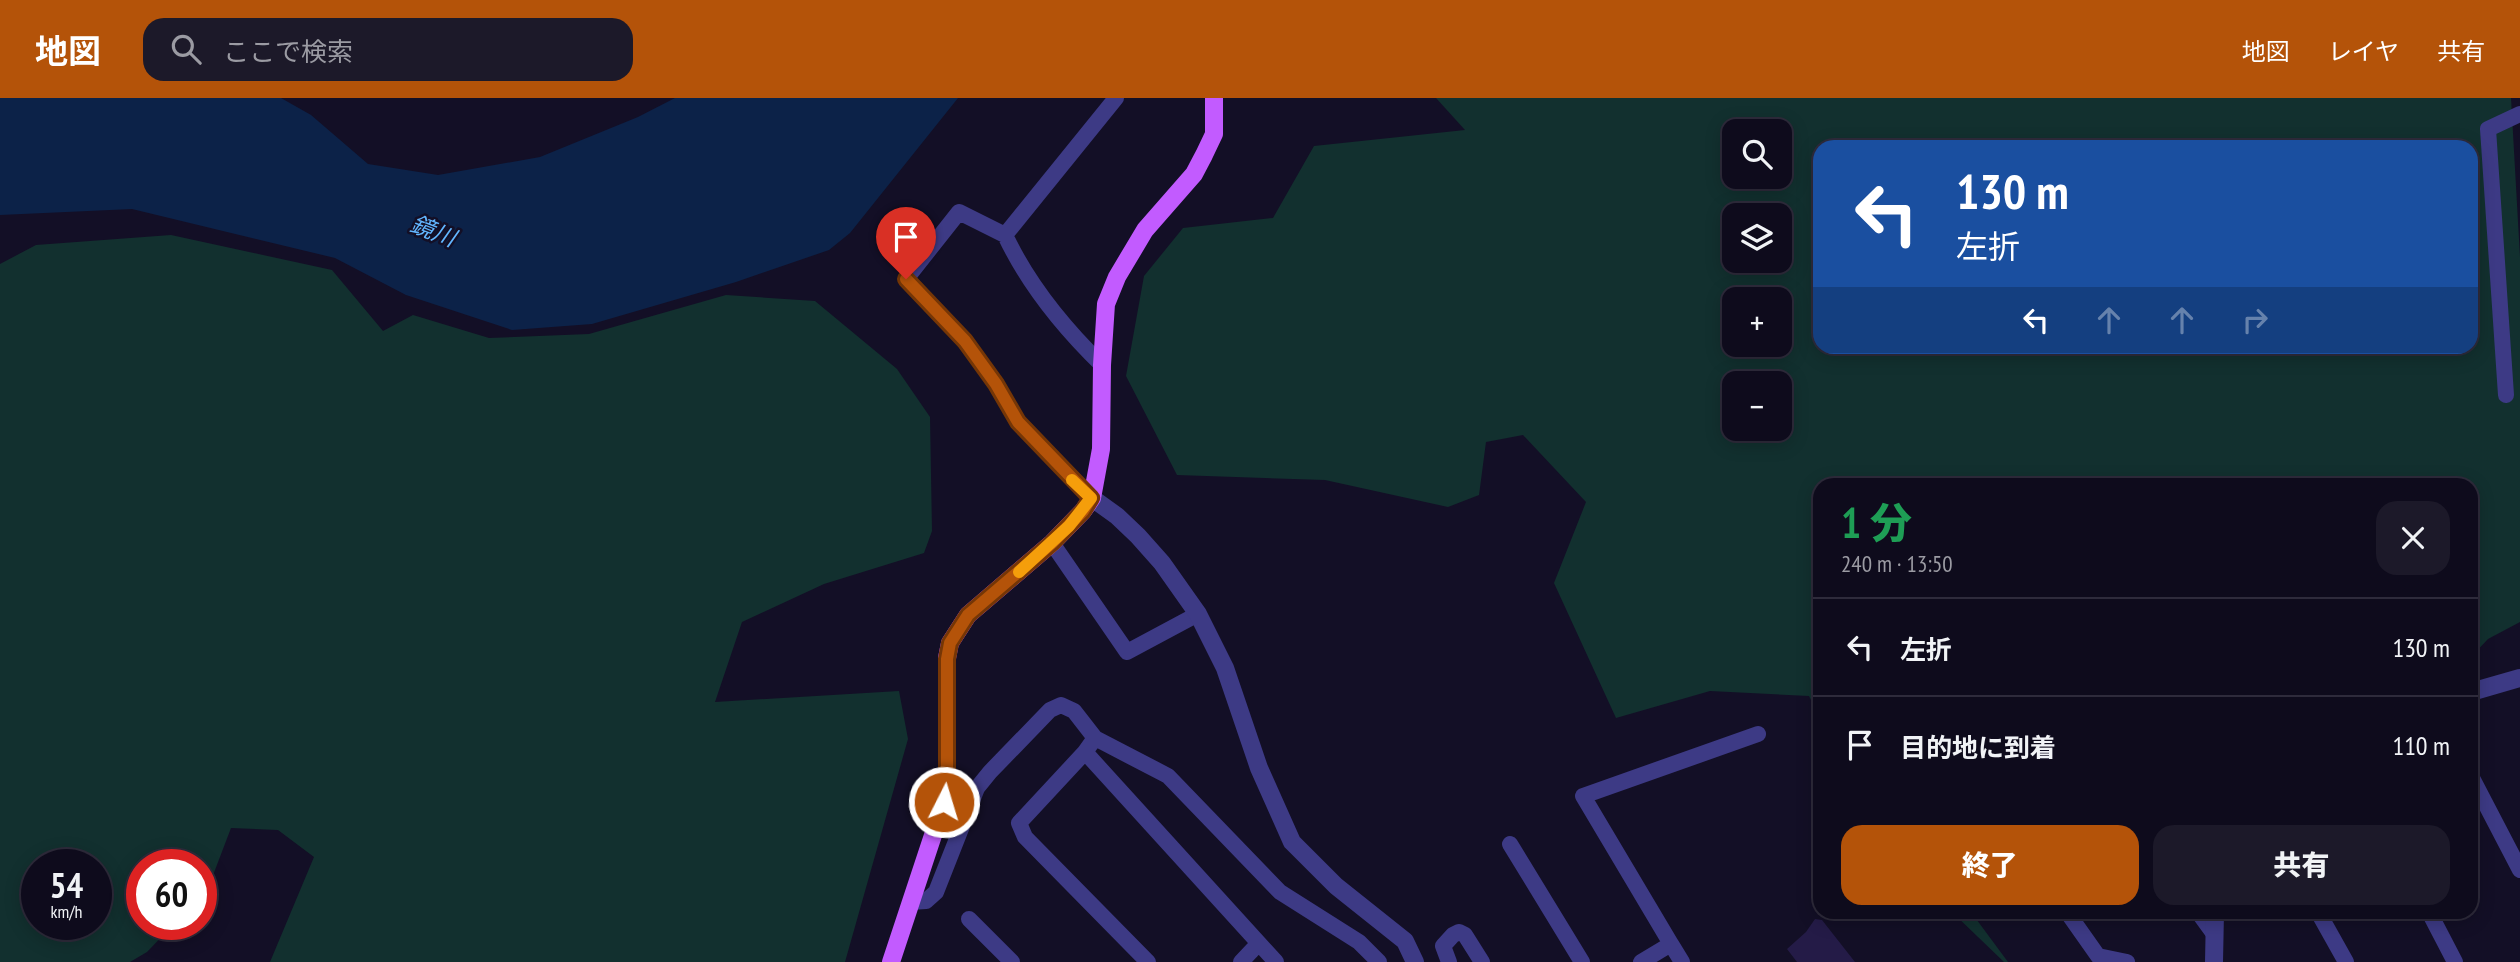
<!DOCTYPE html>
<html lang="ja">
<meta charset="utf-8">
<style>
:root{--surface:#0e0b1c;--page:#1c1929;--text:#f1f3f6;--muted:#9b9ba3;--line:#2e2b3b;--accent:#b45309}
body{margin:0;font-family:"PT Sans Narrow","Noto Sans JP",sans-serif;background:var(--page);color:var(--text);height:100vh;display:flex;flex-direction:column;font-size:26px;white-space:nowrap}
*{box-sizing:border-box;margin:0}
p{font-size:23px;color:var(--muted)}
.icon{flex:none;width:38px;height:38px;fill:none;stroke:currentColor;stroke-width:2;stroke-linecap:round;stroke-linejoin:round}
.map{position:relative;flex:1;overflow:hidden}
.details{position:absolute;left:1813px;top:380px;width:665px;height:441px;display:flex;flex-direction:column;background:var(--surface);border-radius:21px;box-shadow:0 4px 18px #0003,0 0 0 2px var(--line)}
.details>*{flex:none}
.top-card{position:absolute;left:1813px;top:42px;width:665px;height:214px;border-radius:21px;box-shadow:0 4px 18px #0003,0 0 0 2px var(--line);background:#1a4fa0;color:#fff;overflow:hidden}
.controls{position:absolute;left:1722px;top:21px;display:grid;gap:14px}
.controls a{display:grid;place-items:center;width:70px;height:70px;border-radius:14px;background:var(--surface);box-shadow:0 4px 18px #0003,0 0 0 2px var(--line);font-size:35px}
.speed{position:absolute;left:21px;top:751px;display:flex;gap:14px;font-size:35px;font-weight:700;text-align:center}
.speed>*{display:grid;place-content:center;width:91px;height:91px;border-radius:50%;background:var(--surface);box-shadow:0 4px 18px #0003,0 0 0 2px var(--line);line-height:1}
.speed small{font-size:18px;font-weight:400}
.speed .limit{border:10px solid #d22;background:#fff;color:#111}
.pin{position:absolute;display:grid;place-items:center;width:60px;height:60px;color:#fff;margin:-72px -30px;border-radius:50% 50% 50% 0;rotate:-45deg;box-shadow:0 0 7px #0007}
.pin .icon{rotate:45deg}
.me{position:absolute;width:77px;margin:-38px;rotate:5deg;stroke-linejoin:round;filter:drop-shadow(0 0 5px #0008)}
.turn{display:flex;align-items:center;gap:24px;height:147px;padding:0 28px;font-size:32px}
.turn .icon{width:91px;height:91px;stroke-width:2.5}
.turn b{display:block;font-size:49px;line-height:60px}
.lanes{display:flex;align-items:center;height:66px;padding:0 28px;background:#0003;justify-content:center;gap:35px;direction:ltr}
.lanes .off{opacity:.35}
.round{display:grid;place-items:center;flex:none;width:74px;height:74px;border-radius:21px;background:var(--page)}
.overview{display:flex;align-items:center;justify-content:space-between;height:119px;padding:0 28px}
h1{font-size:42px;font-weight:800;line-height:52px;color:#1e9e55}
.action{display:flex;gap:14px;margin-top:auto;padding:14px 28px}
.action a{flex:1;height:80px;border-radius:21px;background:var(--accent);color:#fff;font-size:28px;font-weight:800;line-height:80px;text-align:center}
.action a+a{background:var(--page);color:var(--text)}
ul{padding:0;list-style:none}
li{display:flex;align-items:center;gap:21px;height:98px;padding:0 28px;border-top:2px solid var(--line)}
li div{flex:1}
li b{display:block;font-size:26px}
li em{font-style:normal}
header{display:flex;align-items:center;gap:42px;box-sizing:border-box;height:98px;padding:0 35px;background:var(--accent);color:#fff}
header strong{font-size:33px}
nav{display:flex;gap:38px;margin-inline-start:auto;font-size:24px}
.search{width:490px;height:63px;background:var(--page);display:flex;align-items:center;gap:18px;box-sizing:border-box;padding:0 24px;border-radius:21px;color:var(--muted);font-size:26px}
.map>svg:first-child{display:block}
.green{fill:#12302f;fill-rule:evenodd}
.water{fill:#0c2248}
.building{fill:#241b47}
.lines{fill:none;stroke-linecap:round;stroke-linejoin:round}
.minor{stroke:#3d3a85;stroke-width:16}
.tertiary{stroke:#3d3a85;stroke-width:18}
.primary{stroke:#c25bff;stroke-width:18}
.route-casing{stroke:#753606;stroke-width:18}
.route{stroke:#b45309;stroke-width:12}
.slow{stroke:#f59e0b;stroke-width:12}
.labels{text-anchor:middle;stroke-width:5;stroke-linejoin:round;paint-order:stroke}
.water-label{font-size:23px;font-style:italic;fill:#62b6ff;stroke:#130f26}
</style>
<header>
<strong>地図</strong>
<div class="search"><svg class="icon" aria-label="search" viewBox="0 0 24 24"><circle cx="10" cy="10" r="6"/><path d="M15 15l6 6"/></svg>ここで検索</div>
<nav><a>地図</a><a>レイヤ</a><a>共有</a></nav>
</header>
<div class="map">
<svg width="2520" height="864" viewBox="0 0 2520 864">
<rect width="100%" height="100%" fill="#130f26"/>
<!-- green -->
<path class="green" d="M1436,0H2511L2520,159V524L2488,541L2471,559V387H1820V620L1809,598L1710,593L1616,620L1554,485L1586,404L1523,337L1486,344L1479,397L1448,409L1325,382L1177,377L1126,278L1144,178L1183,130L1273,120L1314,48L1465,32ZM1734,33H1780V79H1734ZM1820,49H2471V248H1820ZM1734,117H1780V163H1734ZM1734,201H1780V247H1734ZM1734,285H1780V331H1734Z
M171,137L332,172L383,233L413,217L489,240L589,236L726,197L815,203L897,271L930,319L932,433L924,455L824,486L742,524L715,604L899,593L908,641L845,864H270L314,759L278,732L231,730L207,793L201,799V766H142V826H174L147,854L130,864H0V166L36,147ZM37,766H96V826H37Z
M1952,814H1971L2008,864H2004Z"/>
<!-- water -->
<path class="water" d="M0,0H281L311,17L368,66L438,77L540,59L638,19L675,0H958L850,135L829,152L736,184L592,226L512,232L406,197L335,160L132,111L0,117Z"/>
<!-- building -->
<path class="building" d="M1815,821L1822,822L1855,864H1797L1787,851L1806,834Z"/>
<g class="lines">
<!-- minor -->
<path class="minor" d="M1005,137L959,114L906,181L965,243L996,286L1018,324L1092,400
M1102,267C1064,230 1028,186 1005,137L1116,0
M2506,297L2488,31L2520,16
M1052,445L1127,554L1198,516
M1095,640L1085,654L1019,725L1025,739L1148,864
M1085,654L1276,864
M2471,678L2520,772
M1510,746L1582,864
M911,804L926,803L936,794L977,690L990,674L1050,612L1061,607L1074,613L1095,640L1168,678L1280,794L1359,844L1379,864
M2067,814L2098,858L2127,864
M2198,814L2214,836
M2318,814L2346,864
M2429,814L2455,864
M969,821L1012,864
M1671,846L1682,864
M1241,864L1258,846
M1449,864L1443,848L1453,837L1459,834L1465,837L1482,864
M1641,864L1671,846L1583,698L1758,636"/>
<!-- tertiary -->
<path class="tertiary" d="M1092,400L1117,418L1138,438L1162,465L1198,516L1225,570L1259,670L1292,744L1336,788L1405,843L1415,864
M2471,594L2520,580
M2214,864L2215,814"/>
<!-- primary -->
<path class="primary" d="M891,864L944,704L947,681V560L950,545L968,517L1052,445L1083,413L1092,400L1101,351L1102,267L1106,206L1117,179L1145,132L1194,76L1204,57L1214,36V0"/>
</g>
<g class="lines">
<!-- route casing -->
<g class="route-casing">
<path id="route" d="M906,181L965,243L996,286L1018,324L1091,400L1083,413L1052,445L968,517L950,545L947,561V681L944,704"/>
</g>
<!-- route -->
<use href="#route" class="route"/>
<!-- slow -->
<path class="slow" d="M1019,474L1069,428L1091,400L1072,382"/>
</g>
<g class="labels">
<!-- water labels -->
<g class="water-label">
<text transform="translate(433 133) rotate(21)" y="8">鏡川</text>
</g>
</g>
</svg>
<div class="controls">
<a><svg class="icon" aria-label="search" viewBox="0 0 24 24"><circle cx="10" cy="10" r="6"/><path d="M15 15l6 6"/></svg></a>
<a><svg class="icon" aria-label="layers" viewBox="0 0 24 24"><path d="M12 4l9 5-9 5-9-5zM3 14l9 5 9-5"/></svg></a>
<a>+</a>
<a>−</a>
</div>
<div class="speed"><div>54<small>km/h</small></div><div class="limit">60</div></div>
<div class="pin" style="left:906px;top:181px;background:#d93025"><svg class="icon" aria-label="arrive" viewBox="0 0 24 24"><path d="M6 21V4h12l-3 4 3 4H6"/></svg></div>
<svg class="me" style="left:944px;top:704px" viewBox="-20 -20 40 40"><circle r="17" fill="#b45309" stroke="#fff" stroke-width="3"/><path d="M0-11L8 9 0 5-8 9z" fill="#fff"/></svg>
<div class="top-card">
<div class="turn"><svg class="icon" aria-label="left" viewBox="0 0 24 24"><path d="M17 20v-9H6M10 6l-5 5 5 5"/></svg><div><b>130 m</b>左折</div></div>
<div class="lanes"><svg class="icon" aria-label="left" viewBox="0 0 24 24"><path d="M17 20v-9H6M10 6l-5 5 5 5"/></svg><svg class="icon off" aria-label="ahead" viewBox="0 0 24 24"><path d="M12 20V5M6 11l6-6 6 6"/></svg><svg class="icon off" aria-label="ahead" viewBox="0 0 24 24"><path d="M12 20V5M6 11l6-6 6 6"/></svg><svg class="icon off" aria-label="right" viewBox="0 0 24 24"><path d="M7 20v-9h11M14 6l5 5-5 5"/></svg></div>
</div>
<section class="details">
<div class="overview"><div><h1>1 分</h1><p>240 m · 13:50</p></div><a class="round"><svg class="icon" aria-label="close" viewBox="0 0 24 24"><path d="M6 6l12 12M18 6L6 18"/></svg></a></div>
<ul>
<li><svg class="icon" aria-label="left" viewBox="0 0 24 24"><path d="M17 20v-9H6M10 6l-5 5 5 5"/></svg><div><b>左折</b></div><em>130 m</em></li>
<li><svg class="icon" aria-label="arrive" viewBox="0 0 24 24"><path d="M6 21V4h12l-3 4 3 4H6"/></svg><div><b>目的地に到着</b></div><em>110 m</em></li>
</ul>
<div class="action"><a>終了</a><a>共有</a></div>
</section>
</div>
